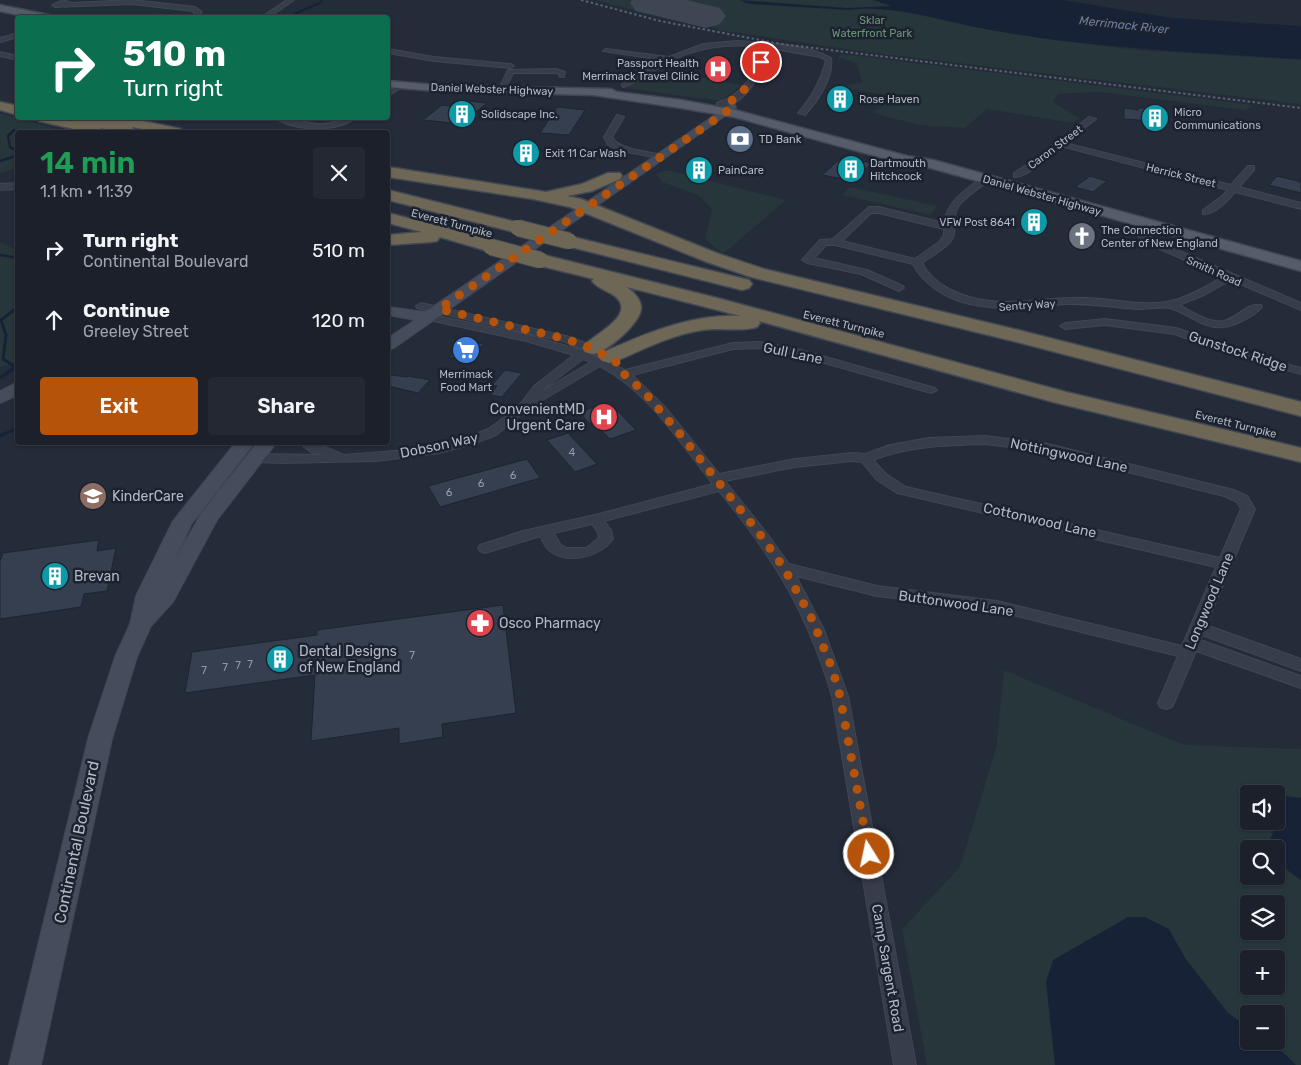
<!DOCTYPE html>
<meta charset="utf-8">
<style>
:root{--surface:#1b202b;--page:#242833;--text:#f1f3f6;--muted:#a0a3a9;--line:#393e47;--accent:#b45309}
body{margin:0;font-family:Rubik,sans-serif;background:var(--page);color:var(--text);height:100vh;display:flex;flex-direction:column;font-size:19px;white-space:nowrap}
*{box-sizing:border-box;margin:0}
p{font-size:16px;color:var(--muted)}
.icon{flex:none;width:28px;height:28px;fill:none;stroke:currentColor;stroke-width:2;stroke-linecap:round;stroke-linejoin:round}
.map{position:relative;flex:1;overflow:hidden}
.side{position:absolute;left:15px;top:130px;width:375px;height:315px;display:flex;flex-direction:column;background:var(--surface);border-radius:5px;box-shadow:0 1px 4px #0004,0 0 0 1px var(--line)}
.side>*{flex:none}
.hud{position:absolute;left:15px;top:15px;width:375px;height:105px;border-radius:5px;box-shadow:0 1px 4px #0004,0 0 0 1px var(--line);background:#0b6e4f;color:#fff;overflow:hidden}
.buttons{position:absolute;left:1240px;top:785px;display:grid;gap:10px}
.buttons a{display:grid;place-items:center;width:45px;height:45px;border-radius:5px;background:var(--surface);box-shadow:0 1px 4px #0004,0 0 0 1px var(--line);font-size:25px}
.pin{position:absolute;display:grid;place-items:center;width:42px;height:42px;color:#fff;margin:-21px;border:2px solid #fff;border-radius:50%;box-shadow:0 1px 5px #0007}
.me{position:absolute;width:55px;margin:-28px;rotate:350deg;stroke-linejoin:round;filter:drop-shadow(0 0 4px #0008)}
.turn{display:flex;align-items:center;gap:18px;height:105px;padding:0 25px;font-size:22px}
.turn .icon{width:65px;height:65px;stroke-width:2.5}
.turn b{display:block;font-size:35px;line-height:42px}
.round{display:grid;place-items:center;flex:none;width:52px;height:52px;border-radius:5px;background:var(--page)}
.overview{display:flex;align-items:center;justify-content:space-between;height:85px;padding:0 25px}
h1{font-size:30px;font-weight:600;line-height:38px;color:#1e9e55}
.cta{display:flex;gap:10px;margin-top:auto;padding:10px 25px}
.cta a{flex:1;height:58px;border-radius:5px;background:var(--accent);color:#fff;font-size:20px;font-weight:600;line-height:58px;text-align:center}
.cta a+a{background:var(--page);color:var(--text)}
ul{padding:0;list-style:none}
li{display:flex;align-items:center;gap:15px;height:70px;padding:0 25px}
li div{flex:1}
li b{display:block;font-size:19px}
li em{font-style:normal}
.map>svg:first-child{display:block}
.green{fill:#26363a;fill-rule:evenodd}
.water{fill:#182236}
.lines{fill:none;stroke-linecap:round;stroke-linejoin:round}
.stream-far2{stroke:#182236;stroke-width:2}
.stream-far1{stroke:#182236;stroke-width:2.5}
.stream{stroke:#182236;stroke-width:3}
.taxiway{fill:#3e4654;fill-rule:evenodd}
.runway{fill:#3e4654;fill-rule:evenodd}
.building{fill:#363f50;stroke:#1e2430}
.street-casing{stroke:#404652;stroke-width:2}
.secondary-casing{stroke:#404652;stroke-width:2}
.primary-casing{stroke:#404652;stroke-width:3}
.highway-casing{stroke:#424854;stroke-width:3}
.street{fill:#373d4a;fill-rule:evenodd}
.secondary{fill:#454c5c;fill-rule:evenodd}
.primary{fill:#555c6a;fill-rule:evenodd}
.highway{fill:#6f6755;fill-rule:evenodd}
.rail{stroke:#596170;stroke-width:2;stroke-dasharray:2.5 2.5;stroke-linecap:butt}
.highway-bridge-casing{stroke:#424854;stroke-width:18;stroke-linecap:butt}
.highway-bridge{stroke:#6f6755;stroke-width:16}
.route{stroke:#b45309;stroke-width:9;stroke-dasharray:0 16.2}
.labels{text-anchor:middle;stroke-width:5;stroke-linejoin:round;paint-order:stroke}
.far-park-label{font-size:11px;fill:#6b9578;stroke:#1c222e}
.far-poi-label{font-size:11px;fill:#b2b8c5;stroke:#1c222e;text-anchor:start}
.far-street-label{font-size:11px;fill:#b2b8c5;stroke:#1c222e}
.number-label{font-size:11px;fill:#9198a6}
.far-water-label{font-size:12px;font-style:italic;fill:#6e80a2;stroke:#1c222e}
.street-label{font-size:14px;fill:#b2b8c5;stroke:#1c222e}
.poi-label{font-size:14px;fill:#b2b8c5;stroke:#1c222e;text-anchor:start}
.near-street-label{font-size:16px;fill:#b2b8c5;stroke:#1c222e}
</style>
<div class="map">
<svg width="1301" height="1065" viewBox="0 0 1301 1065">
<rect width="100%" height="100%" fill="#242b39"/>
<!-- green -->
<path class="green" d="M595,0H877L974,27L1054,40L1138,50L1301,60V104L866,52L718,30L719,29L649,14Z
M842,54L1253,105L1246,110L1099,92L1058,94L1053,102L1079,118L1073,123L987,109L965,128L919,125L872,113L896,97L839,87L862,82L857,63L837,57Z
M661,70L742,85L721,101L626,88Z
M0,113L7,115L67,132H18L17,168L0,173Z
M667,170L786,200L723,254L705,239L712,209L698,195L662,182L656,174Z
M850,187L938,206L930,215L842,195Z
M0,242L18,251L17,362L0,367Z
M1004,670L1184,745L1301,749V1065H927L902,929L960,867L996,748ZM1249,794H1276V821H1249ZM1249,849H1276V876H1249ZM1249,904H1276V931H1249ZM1249,959H1276V986H1249ZM1249,1014H1276V1041H1249Z"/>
<!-- water -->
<path class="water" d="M739,0L847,8L891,6L873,0H1062L1172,18L1301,26V59C1214,54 1126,49 1040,38C1013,34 987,30 961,24C924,16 887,5 849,10L749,4Z
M1276,795L1301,798V880C1290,872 1276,864 1276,849H1270L1268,846L1278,818Z
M1128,917H1145L1169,929L1185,958L1228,1013L1249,1028V1041H1267L1286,1055L1296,1065H1055L1046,982L1053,960Z"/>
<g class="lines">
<!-- stream-far2 -->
<path class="stream-far2" d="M293,18L294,14L320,3L322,0"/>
<!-- stream-far1 -->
<path class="stream-far1" d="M14,130L8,136L10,147L18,152
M0,161L18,155
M0,255L18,258"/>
<!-- stream -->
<path class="stream" d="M0,378L16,367L3,359L6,335L1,320L18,307
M0,436L18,428"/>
<!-- taxiway -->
<path class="taxiway" d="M669,3L674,5L677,8L674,11L658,16L653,14L650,11L653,8Z"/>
<!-- runway -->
<path class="runway" d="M632,0H687L720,8L726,16L720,24L706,28L636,11L630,3Z"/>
</g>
<!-- building -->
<path class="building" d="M459,100L487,103L461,124L423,120L442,105L450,106Z
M557,107L585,110L569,135L540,133Z
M1124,108L1138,110V108H1147L1168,112V122L1124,119Z
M527,147L542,151L526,159L511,155Z
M842,157L872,163L853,181L822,175Z
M1090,176L1107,181L1093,192L1075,187Z
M1277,176L1301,182V193L1269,185Z
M468,340L484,344L465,361L449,357Z
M505,370L522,373L502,397L490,395L497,386L492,385Z
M391,375L407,377L408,376L430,380L418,393L388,386V379Z
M609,402L636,430L610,439L594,423L590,424L579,412Z
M568,433L597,464L575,472L547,440Z
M527,459L540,478L440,507L428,486Z
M99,540L97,551L116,548L107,591L84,594L81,607L0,619V561L3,553Z
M503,605L516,713L442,724L443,737L399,744V728L311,741L315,675L185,693L192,652L317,635V630Z"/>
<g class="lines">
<!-- street casing -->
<g class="street-casing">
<path id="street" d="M63,0L72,3L132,0L195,7L201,11L202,18H196L193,11L132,4L55,7L52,5Z
M287,0H294L268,18H260Z
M18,33V37L0,42V38Z
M737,41C764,43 808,44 831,58C834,77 818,101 805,115L798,113C812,97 821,81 826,60L820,57L769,48C763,70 746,109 717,107V103C744,95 756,72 763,47C727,43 696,47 665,64C652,72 638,82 624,87L622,86V84L663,60L603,51L606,49L669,57L703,44Z
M388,49L434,57L511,64L514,66L511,68L434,61L388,53Z
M0,52L18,56V60L0,56Z
M556,69L565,72L564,77H560L559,74L556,73H513L505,90L499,89L508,70Z
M400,84L406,85L388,96V91Z
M617,115L624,117L612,137C618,150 650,152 664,155V159L617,150L608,145L604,137Z
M1089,117L1096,119L1065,143L1231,185L1248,166H1254V170L1239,187L1301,203V209L1235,192C1228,200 1215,215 1203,214V210L1221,197L1228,190L1061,146C1052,155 1027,178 1014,177V173L1041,156Z
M275,118C291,116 307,125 323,124C335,124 344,117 355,118C337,133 294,131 275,118Z
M983,177L990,179C980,189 966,195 958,207C952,217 956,225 954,234C952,246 931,256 922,263C928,275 938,283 949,289C996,313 1038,296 1087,298C1115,299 1143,307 1171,301C1189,297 1206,286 1223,277L1153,246L1138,236L1136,230L1147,221L1152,224L1146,233L1159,242L1301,303V310L1231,280L1204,295L1179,305C1191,311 1210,324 1224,321C1237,318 1248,302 1261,305L1262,307C1254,316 1235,326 1222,327C1202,329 1188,313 1170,308C1162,306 1148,309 1139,309C1115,308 1092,303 1068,304C1025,306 985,315 945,295C931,287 920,278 913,264L835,245H826L814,258L867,270L903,286L904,288L899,291L861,274L807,263L802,260L820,240L833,239L869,207H879L944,223C947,201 966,189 983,177ZM871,213H879L944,229V235L939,242L915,259L842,241Z
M18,183V189L0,190V184Z
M421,303L570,337L606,351L608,353L602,356L591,353L590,354L599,358H608V362L625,370L733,343L759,342L801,350L935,388L937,390L931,393L796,355L759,348L733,349L632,375L665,407L719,474L795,459L852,453L865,454L890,445L929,438L985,436L1044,443L1234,490L1247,496L1255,509L1206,625L1301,659V671L1202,635L1200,640L1301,676V688L1196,651L1174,703L1172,707L1166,709L1160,707L1158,703L1178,656L997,611L877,596L796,576L824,630L848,696L916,1065H894L832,696C807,612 774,558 719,491L604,521L611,530L613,539C598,561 549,569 541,536L485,553L480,551L478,548L480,545L523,531L595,515L713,484C678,441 650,393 600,366L529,408L496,435L472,444L439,453L376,461L282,463L255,462L249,458L255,454L323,455L311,452L298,442H313L344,455L408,450L463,439L488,429L497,423L522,402L534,386L574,355L526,341L424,319L423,317L424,315L428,314L528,335L581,350L582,349L563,341L417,308L416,306ZM583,359L591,362L542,391V390ZM985,444L1044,451L1224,496L1237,502L1241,509L1220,558L906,487L886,474L873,460C910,446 946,445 985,444ZM852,461L862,462L877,480L897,493L1216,567L1182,646L997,601L877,586L789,564L768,535L725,481L795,467ZM592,524L597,531L599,538L586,548H567L560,544L554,533Z
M1105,319L1176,328L1257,356L1301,368V374L1249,360L1174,334L1105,325L1065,329L1060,326L1065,323Z"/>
</g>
<!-- secondary casing -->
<g class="secondary-casing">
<path id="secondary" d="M731,104L735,105L736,107L735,109L394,348L388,350V338L415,320L388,315V307L425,312Z
M18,382V395L0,403V391Z
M236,442H255L192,523L173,563L201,514L258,442H277L217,520L173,602L151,626L137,657L112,739L41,1065H9L88,739L115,657L130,624L136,596L173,521Z"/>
</g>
<!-- primary casing -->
<g class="primary-casing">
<path id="primary" d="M0,5L49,15L54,18H32L0,11Z
M388,81L437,85L611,89L617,92L681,100L735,110L907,156L933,160L1301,261V271L927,167L901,163L734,117L681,108L593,95L437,91L388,87Z"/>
</g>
<!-- highway casing -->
<g class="highway-casing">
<path id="highway" d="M0,102L18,106V115L0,110Z
M37,118H60L71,120L70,118H93L106,121L104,118H129L181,129L183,132H158L132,127L134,130L133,132H119L101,128V132H87L39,121Z
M388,167L546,192L582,184L608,173H620L622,176L620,179L592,191L567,196L581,199L719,254L764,269L1018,330L1301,402V416L1013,341L751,277L707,262L570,207L533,199L388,177Z
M388,190L524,224L527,228L524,232L518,233L388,200Z
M388,213L486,238L497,243L500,247L497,251L491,252L440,237L437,241L431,242L388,245V235L422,232L388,223Z
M569,236L749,280L752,284L749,288L742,290L563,245L560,241L563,237Z
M540,254L717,298L1066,392L1301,448V462L1053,402L759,321L760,323L757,327C740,332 721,327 703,330C673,334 644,349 616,361L609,363L602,361L598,357L602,353C647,333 691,314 741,316L627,287C633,292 640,298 641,306C643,321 612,346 600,352C595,355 590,354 585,352L582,348C590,336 634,318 618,299C611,291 599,290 592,281L594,279L533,264L531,260L533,256Z"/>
</g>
<!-- street -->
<use href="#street" class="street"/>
<!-- secondary -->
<use href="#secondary" class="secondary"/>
<!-- primary -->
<use href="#primary" class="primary"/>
<!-- highway -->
<use href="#highway" class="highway"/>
<!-- rail -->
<path class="rail" d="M581,0L660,21L781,44L1301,108"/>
<!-- highway-bridge casing -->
<g class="highway-bridge-casing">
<path id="highway-bridge" d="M518,228L569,241
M491,247L540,260"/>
</g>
<!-- highway-bridge -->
<use href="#highway-bridge" class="highway-bridge"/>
</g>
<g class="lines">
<!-- route -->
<path class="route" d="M761,62L746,88L728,104L731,107L726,112L439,309L566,339L592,348L621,365L624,374L646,394L680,434L759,533L784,568L812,619L832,668L840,696L869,854"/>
</g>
<!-- icons -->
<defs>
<g id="hospital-disc" transform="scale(1.4375)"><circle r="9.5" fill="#e0444e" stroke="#1c222e"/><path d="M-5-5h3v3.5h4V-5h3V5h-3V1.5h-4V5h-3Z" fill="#fff"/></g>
<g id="building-disc" transform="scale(1.4375)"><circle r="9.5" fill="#0f9aa8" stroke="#1c222e"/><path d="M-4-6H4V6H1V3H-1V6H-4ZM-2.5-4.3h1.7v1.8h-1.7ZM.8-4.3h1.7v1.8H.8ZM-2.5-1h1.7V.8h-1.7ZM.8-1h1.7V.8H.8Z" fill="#fff"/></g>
<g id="bank-disc" transform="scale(1.4375)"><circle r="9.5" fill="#5c6f8a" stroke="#1c222e"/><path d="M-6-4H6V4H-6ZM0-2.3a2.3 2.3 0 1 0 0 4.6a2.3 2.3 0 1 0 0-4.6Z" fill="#fff"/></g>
<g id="church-disc" transform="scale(1.4375)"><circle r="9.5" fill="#6b7280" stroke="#1c222e"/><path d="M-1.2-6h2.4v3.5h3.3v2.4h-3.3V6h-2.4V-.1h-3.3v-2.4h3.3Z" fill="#fff"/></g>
<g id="supermarket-disc" transform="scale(1.4375)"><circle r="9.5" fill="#3f7fe0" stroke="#1c222e"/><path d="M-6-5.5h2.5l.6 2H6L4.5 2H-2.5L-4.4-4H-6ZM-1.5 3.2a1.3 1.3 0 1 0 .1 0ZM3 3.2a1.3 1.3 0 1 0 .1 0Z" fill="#fff"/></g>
<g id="school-disc" transform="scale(1.4375)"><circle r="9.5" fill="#8d6e63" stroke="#1c222e"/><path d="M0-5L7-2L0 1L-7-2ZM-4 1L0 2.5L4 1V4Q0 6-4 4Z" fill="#fff"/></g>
<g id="pharmacy-disc" transform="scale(1.4375)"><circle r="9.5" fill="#e0444e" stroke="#1c222e"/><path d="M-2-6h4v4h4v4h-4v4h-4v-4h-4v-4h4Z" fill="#fff"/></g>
</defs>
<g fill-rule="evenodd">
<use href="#hospital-disc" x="718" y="69"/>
<use href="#building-disc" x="840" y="99"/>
<use href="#building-disc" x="462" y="114"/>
<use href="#building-disc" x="1155" y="118"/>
<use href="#bank-disc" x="740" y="139"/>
<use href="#building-disc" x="526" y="153"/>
<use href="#building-disc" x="851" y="169"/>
<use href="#building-disc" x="699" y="170"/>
<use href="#building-disc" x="1034" y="222"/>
<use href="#church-disc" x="1082" y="236"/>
<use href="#supermarket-disc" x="466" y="350"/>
<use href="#hospital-disc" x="604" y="417"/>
<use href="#school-disc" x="93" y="496"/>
<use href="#building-disc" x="55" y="576"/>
<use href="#pharmacy-disc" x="480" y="623"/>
<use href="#building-disc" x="280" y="659"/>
</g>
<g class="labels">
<!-- far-park labels -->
<g class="far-park-label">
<text x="872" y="24">Sklar<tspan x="872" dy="13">Waterfront Park</tspan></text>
</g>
<!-- far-poi labels -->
<g class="far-poi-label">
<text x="699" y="67" text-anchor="end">Passport Health<tspan x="699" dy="13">Merrimack Travel Clinic</tspan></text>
<text x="859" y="103">Rose Haven</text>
<text x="1174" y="116">Micro<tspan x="1174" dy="13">Communications</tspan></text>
<text x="481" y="118">Solidscape Inc.</text>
<text x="759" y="143">TD Bank</text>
<text x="545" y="157">Exit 11 Car Wash</text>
<text x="870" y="167">Dartmouth<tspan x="870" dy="13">Hitchcock</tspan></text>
<text x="718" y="174">PainCare</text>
<text x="1015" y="226" text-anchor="end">VFW Post 8641</text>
<text x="1101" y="234">The Connection<tspan x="1101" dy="13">Center of New England</tspan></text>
<text x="466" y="378" text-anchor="middle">Merrimack<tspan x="466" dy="13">Food Mart</tspan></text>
</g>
<!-- far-street labels -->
<g class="far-street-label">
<text transform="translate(492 89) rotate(2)" y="4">Daniel Webster Highway</text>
<text transform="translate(1055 147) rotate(-37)" y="4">Caron Street</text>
<text transform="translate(1181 175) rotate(14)" y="4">Herrick Street</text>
<text transform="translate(1042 195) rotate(16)" y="4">Daniel Webster Highway</text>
<text transform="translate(452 223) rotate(15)" y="4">Everett Turnpike</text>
<text transform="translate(1214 271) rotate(24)" y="4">Smith Road</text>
<text transform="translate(1027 305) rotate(-4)" y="4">Sentry Way</text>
<text transform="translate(844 324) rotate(14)" y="4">Everett Turnpike</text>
<text transform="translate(1236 424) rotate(14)" y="4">Everett Turnpike</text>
</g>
<!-- number labels -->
<g class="number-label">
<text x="572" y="456">4</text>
<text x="513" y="479">6</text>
<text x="481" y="487">6</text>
<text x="449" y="496">6</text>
<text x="412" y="659">7</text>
<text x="250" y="668">7</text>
<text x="238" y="669">7</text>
<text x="225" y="671">7</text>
<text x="204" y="674">7</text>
</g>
<!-- far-water labels -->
<g class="far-water-label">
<text transform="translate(1124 25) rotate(6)" y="4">Merrimack River</text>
</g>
<!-- street labels -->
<g class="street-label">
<text transform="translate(1238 351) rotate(18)" y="5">Gunstock Ridge</text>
<text transform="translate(793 353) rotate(12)" y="5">Gull Lane</text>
<text transform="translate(439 445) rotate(-12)" y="5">Dobson Way</text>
<text transform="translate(1069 455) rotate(12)" y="5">Nottingwood Lane</text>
<text transform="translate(1040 520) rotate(13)" y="5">Cottonwood Lane</text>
<text transform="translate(1209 601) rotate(-67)" y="5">Longwood Lane</text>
<text transform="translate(956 603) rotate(8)" y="5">Buttonwood Lane</text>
<text transform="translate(888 968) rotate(80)" y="5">Camp Sargent Road</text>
</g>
<!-- poi labels -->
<g class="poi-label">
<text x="585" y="414" text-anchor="end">ConvenientMD<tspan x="585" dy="16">Urgent Care</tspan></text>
<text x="112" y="501">KinderCare</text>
<text x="74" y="581">Brevan</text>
<text x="499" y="628">Osco Pharmacy</text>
<text x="299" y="656">Dental Designs<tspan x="299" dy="16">of New England</tspan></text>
</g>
<!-- near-street labels -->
<g class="near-street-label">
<text transform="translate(76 842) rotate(-78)" y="6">Continental Boulevard</text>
</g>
</g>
</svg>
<div class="buttons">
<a><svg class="icon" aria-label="sound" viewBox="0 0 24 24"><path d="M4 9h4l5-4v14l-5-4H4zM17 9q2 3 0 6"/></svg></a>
<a><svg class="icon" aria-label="search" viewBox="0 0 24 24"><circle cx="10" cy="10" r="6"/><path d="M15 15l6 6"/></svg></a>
<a><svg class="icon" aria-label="layers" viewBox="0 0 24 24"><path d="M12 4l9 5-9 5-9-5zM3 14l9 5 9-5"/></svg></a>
<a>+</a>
<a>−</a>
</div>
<div class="pin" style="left:761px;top:62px;background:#d93025"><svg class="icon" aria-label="arrive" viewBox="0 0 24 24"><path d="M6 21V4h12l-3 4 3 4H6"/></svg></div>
<svg class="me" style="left:869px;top:854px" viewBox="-20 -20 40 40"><circle r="17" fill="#b45309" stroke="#fff" stroke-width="3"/><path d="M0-11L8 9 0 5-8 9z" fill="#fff"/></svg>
<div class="hud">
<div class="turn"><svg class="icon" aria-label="right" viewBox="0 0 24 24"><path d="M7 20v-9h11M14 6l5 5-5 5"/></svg><div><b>510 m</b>Turn right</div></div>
</div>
<section class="side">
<div class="overview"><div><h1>14 min</h1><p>1.1 km · 11:39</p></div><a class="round"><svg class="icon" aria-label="close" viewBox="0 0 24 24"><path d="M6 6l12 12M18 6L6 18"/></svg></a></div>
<ul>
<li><svg class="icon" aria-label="right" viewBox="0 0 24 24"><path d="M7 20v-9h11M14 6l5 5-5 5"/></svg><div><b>Turn right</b><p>Continental Boulevard</p></div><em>510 m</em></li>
<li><svg class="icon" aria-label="ahead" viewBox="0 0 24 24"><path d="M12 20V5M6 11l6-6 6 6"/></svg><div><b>Continue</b><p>Greeley Street</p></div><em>120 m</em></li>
</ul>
<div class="cta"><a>Exit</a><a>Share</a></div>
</section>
</div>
